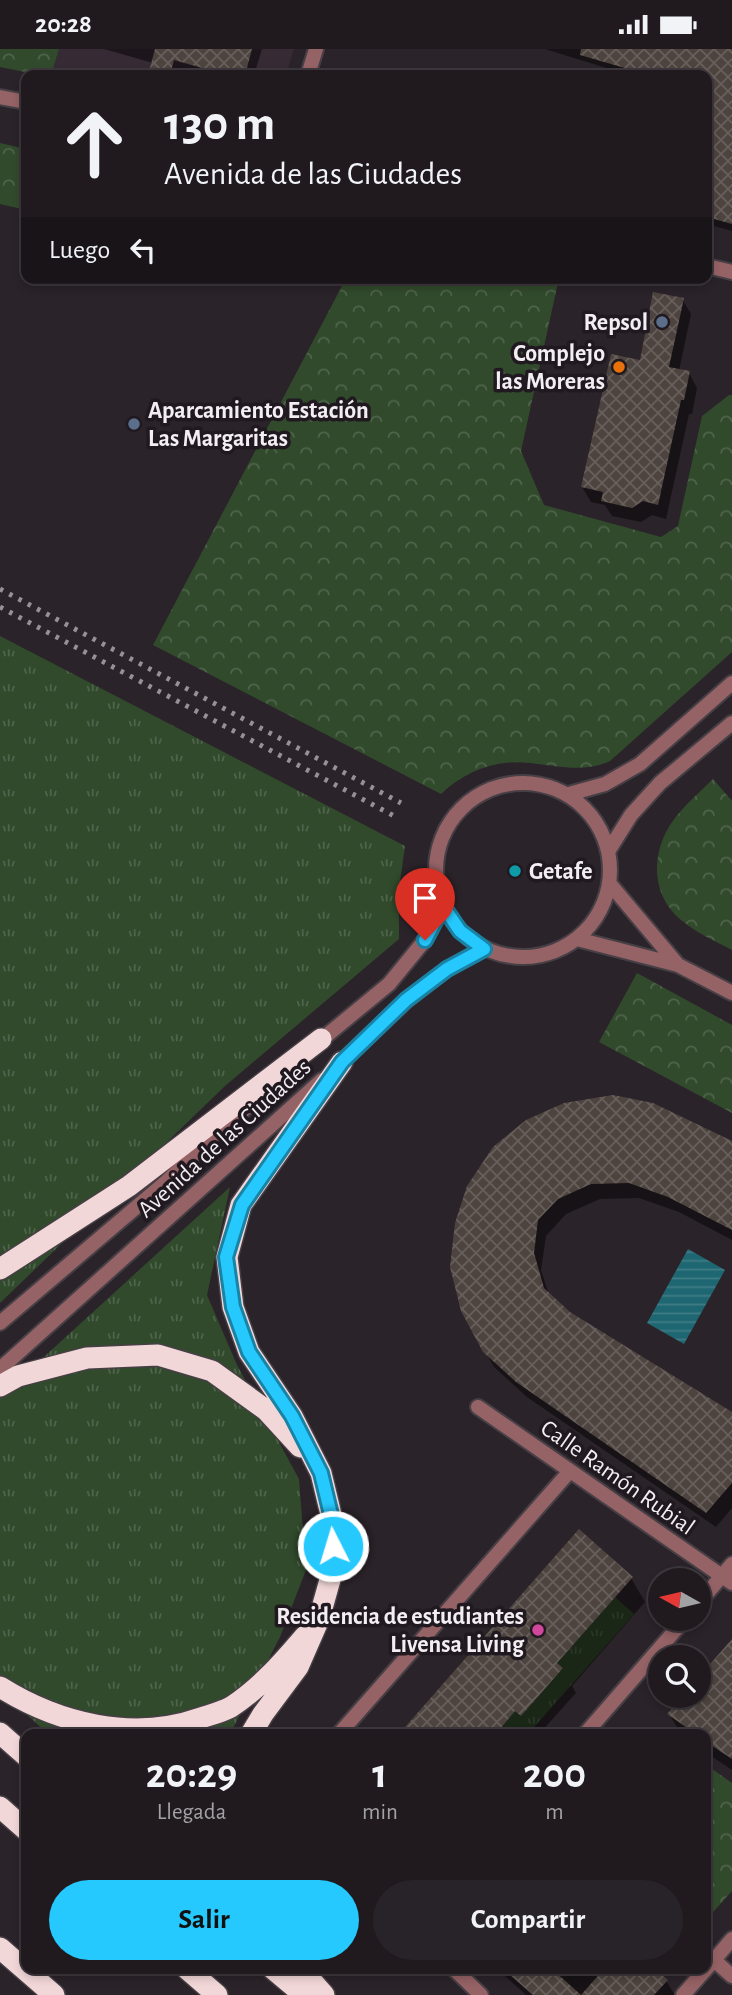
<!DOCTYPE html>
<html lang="es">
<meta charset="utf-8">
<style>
:root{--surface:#201a1f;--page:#282328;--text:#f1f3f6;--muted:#a2a1a4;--line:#3d383d;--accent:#26c9fe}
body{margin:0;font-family:"Alegreya Sans",sans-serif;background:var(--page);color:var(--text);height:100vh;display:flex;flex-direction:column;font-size:26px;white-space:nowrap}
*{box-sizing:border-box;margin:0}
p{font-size:23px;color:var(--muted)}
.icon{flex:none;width:38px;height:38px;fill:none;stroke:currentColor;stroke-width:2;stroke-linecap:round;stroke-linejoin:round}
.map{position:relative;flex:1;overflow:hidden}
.sheet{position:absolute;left:21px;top:1680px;width:690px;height:245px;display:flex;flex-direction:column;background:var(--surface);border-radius:14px;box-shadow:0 4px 10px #0003,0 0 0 2px var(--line)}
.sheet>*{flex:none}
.guide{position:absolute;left:21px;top:21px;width:691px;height:214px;border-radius:14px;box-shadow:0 4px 10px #0003,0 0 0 2px var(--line);background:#201a1f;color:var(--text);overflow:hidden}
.needle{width:46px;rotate:278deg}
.tools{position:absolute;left:648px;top:1519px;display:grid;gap:14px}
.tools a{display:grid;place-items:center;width:63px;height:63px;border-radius:50%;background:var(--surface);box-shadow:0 4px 10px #0003,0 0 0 2px var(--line);font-size:35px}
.pin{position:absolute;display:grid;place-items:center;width:60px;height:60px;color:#fff;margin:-72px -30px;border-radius:50% 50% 50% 0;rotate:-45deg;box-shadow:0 0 7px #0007}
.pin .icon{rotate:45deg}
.me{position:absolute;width:77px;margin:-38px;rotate:355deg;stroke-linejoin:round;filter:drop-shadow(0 0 5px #0008)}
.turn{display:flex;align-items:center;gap:24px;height:147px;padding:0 28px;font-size:32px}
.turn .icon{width:91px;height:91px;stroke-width:2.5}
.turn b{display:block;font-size:49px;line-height:60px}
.then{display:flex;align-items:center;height:66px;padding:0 28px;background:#0003;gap:14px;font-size:26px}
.eta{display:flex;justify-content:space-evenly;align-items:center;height:119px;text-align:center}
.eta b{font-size:42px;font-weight:700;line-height:49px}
.action{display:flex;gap:14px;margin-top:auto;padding:14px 28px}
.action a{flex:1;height:80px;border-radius:42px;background:var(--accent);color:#111;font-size:28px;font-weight:700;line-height:80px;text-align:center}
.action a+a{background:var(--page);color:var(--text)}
.status{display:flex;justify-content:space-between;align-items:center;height:49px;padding:0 35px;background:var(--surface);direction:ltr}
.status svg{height:19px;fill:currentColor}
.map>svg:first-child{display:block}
.built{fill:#362a35}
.grass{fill:url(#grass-tufts)}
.park{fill:url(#park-crowns)}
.water{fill:url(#water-rules)}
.shadow{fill:#0007}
.building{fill:url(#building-cross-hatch)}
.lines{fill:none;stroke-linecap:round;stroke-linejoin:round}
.minor-casing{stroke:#463f45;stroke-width:18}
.tertiary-casing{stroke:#463f45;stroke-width:18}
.motorway-casing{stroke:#463f45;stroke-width:24}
.minor{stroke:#956265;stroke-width:14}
.tertiary{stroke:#956265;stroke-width:14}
.motorway{stroke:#f2d7d8;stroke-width:21}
.rail{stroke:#979196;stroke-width:5;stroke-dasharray:3.5 7;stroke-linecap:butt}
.route-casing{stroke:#1983a5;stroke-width:18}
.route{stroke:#26c9fe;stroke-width:12}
.service-dot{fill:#5c6f8a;stroke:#201920;stroke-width:2.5}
.food-dot{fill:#e8710a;stroke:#201920;stroke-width:2.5}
.culture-dot{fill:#0f9aa8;stroke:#201920;stroke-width:2.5}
.hotel-dot{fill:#d1479c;stroke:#201920;stroke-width:2.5}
.labels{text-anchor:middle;stroke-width:7;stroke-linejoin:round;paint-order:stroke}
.poi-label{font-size:24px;font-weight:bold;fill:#f3eef2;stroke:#201920;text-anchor:end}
.street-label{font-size:24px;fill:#f3eef2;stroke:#201920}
</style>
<div class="status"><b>20:28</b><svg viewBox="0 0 49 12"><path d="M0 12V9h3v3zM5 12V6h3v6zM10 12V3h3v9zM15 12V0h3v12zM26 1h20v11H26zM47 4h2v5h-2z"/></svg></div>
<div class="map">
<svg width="732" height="1946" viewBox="0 0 732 1946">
<defs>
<pattern id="grass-tufts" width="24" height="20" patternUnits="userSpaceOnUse" patternTransform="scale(1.75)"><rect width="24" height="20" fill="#314a2c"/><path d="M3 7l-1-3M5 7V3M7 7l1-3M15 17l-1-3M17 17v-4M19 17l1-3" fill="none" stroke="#4f644b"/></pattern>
<pattern id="park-crowns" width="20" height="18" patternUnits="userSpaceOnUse" patternTransform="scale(1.75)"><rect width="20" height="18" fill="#314a2c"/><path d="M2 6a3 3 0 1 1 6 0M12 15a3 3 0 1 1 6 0" fill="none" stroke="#4f644b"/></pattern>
<pattern id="water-rules" width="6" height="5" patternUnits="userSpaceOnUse" patternTransform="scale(1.75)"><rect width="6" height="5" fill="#1e6671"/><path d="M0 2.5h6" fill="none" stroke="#3f7c86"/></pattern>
<pattern id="building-cross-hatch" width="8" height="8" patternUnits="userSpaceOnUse" patternTransform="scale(1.75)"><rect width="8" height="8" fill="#4d443f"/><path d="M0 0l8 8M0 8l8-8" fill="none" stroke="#675f5b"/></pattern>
</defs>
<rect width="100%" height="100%" fill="#2a2329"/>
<!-- built -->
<path class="built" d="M59,0H294L286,26H51Z"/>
<!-- grass -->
<path class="grass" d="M0,587L405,797L399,840V890L225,1037L0,1254Z
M230,1138L207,1246L237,1316L299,1430L306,1521L280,1588L230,1685H48L0,1641V1348Z
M615,1548L634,1565L528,1685H496L515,1662L521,1667L563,1619L557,1614Z"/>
<!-- park -->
<path class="park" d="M0,0H59L51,26H40L0,18Z
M0,94L26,100V161L0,155Z
M312,229H559L521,402L544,456L661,488L678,477L702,367L729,346H732V603L610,712C584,724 558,717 530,714C496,710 465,722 441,745L153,596L342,237Z
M713,730L732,752V901C715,892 695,883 681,871C654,849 651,813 666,783C676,763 697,746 713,730Z
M637,924L732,976V1064L599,993Z
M705,1715L732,1734V1842L705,1872Z"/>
<!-- water -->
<path class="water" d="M688,1200L725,1221L684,1295L647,1274Z"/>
<!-- shadow -->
<path class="shadow" d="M104,0H262L254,26H195L180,22L179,26H150L153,14Z
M545,0H732V182L707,175V26H629Z
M682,250L691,265L679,322L689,324L697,339L692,365H689L666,470L652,466L641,473L612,467L605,456L591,453L582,438L641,313Z
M732,1094V1191L679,1163L639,1149L600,1150L566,1165L546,1187L541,1221L549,1246L569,1265L732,1365V1459L716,1478L527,1348L494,1318L462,1262L469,1138Z
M579,1483L631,1529L645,1553L572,1637L576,1644L539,1685H402Z
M732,1593V1721L705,1703V1685H681L669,1665L685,1647H698Z
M497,1920H653L666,1932L675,1946H526Z"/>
<!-- building -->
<path class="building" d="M155,0H252L245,26H227L174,11L170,26H148Z
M581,0H732V175L707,168V26H649L580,6Z
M653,243L684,249L669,318L690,322L684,351H681L658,456L643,452L632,459L601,452L603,443L581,438L611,305L640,311Z
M613,1046L653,1054L732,1092V1181L668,1148L629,1134L591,1135L558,1150L538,1171L534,1204L544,1239L570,1263L732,1363V1434L706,1464L516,1333L483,1303L461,1262L450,1218L455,1174L467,1137L493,1098L526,1071L564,1054Z
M579,1480L633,1528L557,1614L563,1619L521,1667L515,1662L496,1685H399Z
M732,1590V1710L705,1692V1685H696L667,1665L683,1647H698V1629Z
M503,1920H552L581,1946L604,1920H655L668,1931L654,1946H533Z"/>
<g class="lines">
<!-- minor casing -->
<g class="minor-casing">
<path id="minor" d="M308,26L316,0
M0,48L26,53
M707,217L732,223
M478,1358L732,1534
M698,1555L732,1515
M339,1685L570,1422
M585,1685L685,1570
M714,1911L732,1890
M454,1920L481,1946
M683,1946L714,1911L732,1927"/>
</g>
<!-- tertiary casing -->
<g class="tertiary-casing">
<path id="tertiary" d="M436 821a87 87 0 1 1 174 0a87 87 0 1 1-174 0Z
M569,745L605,735L640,715L732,634
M609,801L631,766L660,734L732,674
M610,835L678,916
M577,890L678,916L732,944
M315,996L389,935L425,891L443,857
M337,1017L406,952L447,920L484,900
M0,1274L167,1132L248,1057
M0,1320L322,1031"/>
</g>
<!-- motorway casing -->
<g class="motorway-casing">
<path id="motorway" d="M0,1220L129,1137L321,990
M0,1337L18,1327L87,1309L158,1306L212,1322L266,1361L300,1398
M0,1638C59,1675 133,1693 201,1669C210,1666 222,1663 231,1658C260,1639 282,1614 305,1587
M0,1684L26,1707
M251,1685L263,1665L298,1618L319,1570L333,1520V1474L321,1424L292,1367L249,1303L233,1258L227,1208L241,1156L342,1013
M0,1758L26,1781
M0,1899L54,1946
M187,1920L217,1946
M273,1920L304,1946
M301,1920L324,1946"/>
</g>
<!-- minor -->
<use href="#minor" class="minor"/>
<!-- tertiary -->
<use href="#tertiary" class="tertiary"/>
<!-- motorway -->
<use href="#motorway" class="motorway"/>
<!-- rail -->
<path class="rail" d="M0,540L401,754
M0,558L396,768"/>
</g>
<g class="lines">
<!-- route casing -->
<g class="route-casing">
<path id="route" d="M333,1497V1474L321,1424L292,1367L249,1303L233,1258L226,1208L242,1156L342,1013L406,951L447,920L484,900L460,882L443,857L425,891"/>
</g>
<!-- route -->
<use href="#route" class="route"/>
</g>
<!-- markers -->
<g class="service-dot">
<circle cx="662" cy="273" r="7"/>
<circle cx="134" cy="375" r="7"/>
</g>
<circle class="food-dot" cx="619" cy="318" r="7"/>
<circle class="culture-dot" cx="515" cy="822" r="7"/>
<circle class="hotel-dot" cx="538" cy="1581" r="7"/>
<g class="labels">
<!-- poi labels -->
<g class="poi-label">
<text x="648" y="281">Repsol</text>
<text x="605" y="312">Complejo<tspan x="605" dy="28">las Moreras</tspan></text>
<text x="148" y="369" text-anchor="start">Aparcamiento Estación<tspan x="148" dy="28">Las Margaritas</tspan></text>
<text x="529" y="830" text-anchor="start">Getafe</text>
<text x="524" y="1575">Residencia de estudiantes<tspan x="524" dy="28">Livensa Living</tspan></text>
</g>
<!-- street labels -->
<g class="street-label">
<text transform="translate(224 1089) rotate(-42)" y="8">Avenida de las Ciudades</text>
<text transform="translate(618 1428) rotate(35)" y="8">Calle Ramón Rubial</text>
</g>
</g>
</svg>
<div class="tools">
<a><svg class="needle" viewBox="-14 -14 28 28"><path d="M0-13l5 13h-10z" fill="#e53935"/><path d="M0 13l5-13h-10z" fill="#a2a1a4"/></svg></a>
<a><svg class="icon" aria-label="search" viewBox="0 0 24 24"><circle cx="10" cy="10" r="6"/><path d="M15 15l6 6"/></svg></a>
</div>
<div class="pin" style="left:425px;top:891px;background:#d93025"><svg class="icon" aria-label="arrive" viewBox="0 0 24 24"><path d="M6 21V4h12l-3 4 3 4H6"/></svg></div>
<svg class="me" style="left:333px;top:1497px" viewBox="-20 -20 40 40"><circle r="17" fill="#26c9fe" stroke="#fff" stroke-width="3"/><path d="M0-11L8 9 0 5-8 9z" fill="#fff"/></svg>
<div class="guide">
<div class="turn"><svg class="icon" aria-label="ahead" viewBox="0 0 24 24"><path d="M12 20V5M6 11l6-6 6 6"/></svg><div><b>130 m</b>Avenida de las Ciudades</div></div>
<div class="then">Luego<svg class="icon" aria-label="left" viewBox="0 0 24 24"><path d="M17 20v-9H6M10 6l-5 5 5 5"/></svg></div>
</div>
<section class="sheet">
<div class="eta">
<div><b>20:29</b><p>Llegada</p></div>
<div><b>1</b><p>min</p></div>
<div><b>200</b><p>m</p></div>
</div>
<div class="action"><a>Salir</a><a>Compartir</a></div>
</section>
</div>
